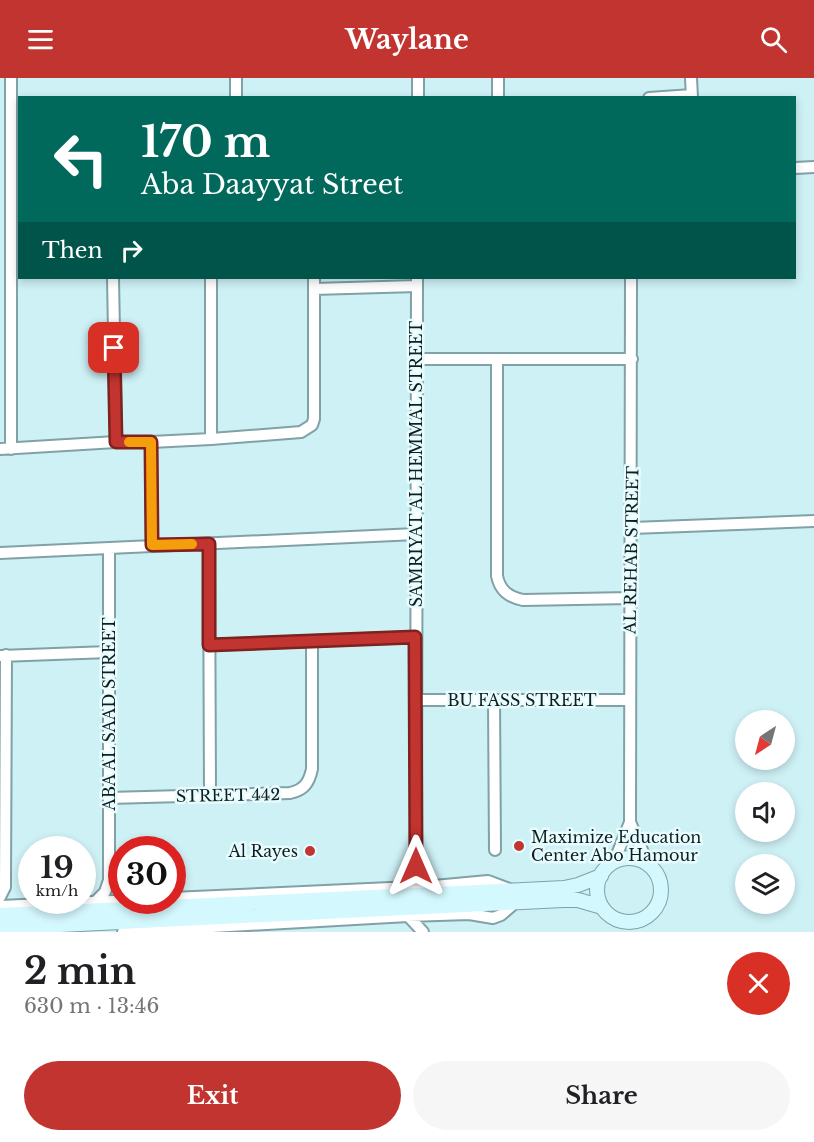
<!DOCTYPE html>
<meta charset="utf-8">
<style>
:root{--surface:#fff;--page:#f6f6f6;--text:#202124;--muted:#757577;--accent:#c2342f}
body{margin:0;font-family:"Libre Baskerville",serif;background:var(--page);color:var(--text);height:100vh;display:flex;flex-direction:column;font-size:22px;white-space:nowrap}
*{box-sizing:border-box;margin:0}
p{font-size:20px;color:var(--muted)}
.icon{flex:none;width:33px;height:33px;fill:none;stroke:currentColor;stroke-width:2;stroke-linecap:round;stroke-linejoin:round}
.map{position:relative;height:854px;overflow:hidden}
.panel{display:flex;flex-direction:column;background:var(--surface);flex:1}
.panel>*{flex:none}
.top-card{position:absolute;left:18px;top:18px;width:778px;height:183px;border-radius:0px;box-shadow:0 3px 9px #0003;background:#00695c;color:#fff;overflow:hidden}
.needle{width:39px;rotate:216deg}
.fabs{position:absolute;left:735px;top:632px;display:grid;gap:12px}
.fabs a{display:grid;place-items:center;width:60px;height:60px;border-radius:50%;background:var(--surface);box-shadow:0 3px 9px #0003;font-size:30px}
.speed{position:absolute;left:18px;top:758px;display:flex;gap:12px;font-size:30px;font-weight:700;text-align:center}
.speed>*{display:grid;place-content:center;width:78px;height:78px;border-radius:50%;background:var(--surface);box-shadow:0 3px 9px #0003;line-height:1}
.speed small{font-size:15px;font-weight:400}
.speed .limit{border:9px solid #d22;background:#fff;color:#111}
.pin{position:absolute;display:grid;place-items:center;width:51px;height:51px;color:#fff;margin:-26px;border-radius:12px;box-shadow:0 3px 9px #0006}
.me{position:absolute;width:66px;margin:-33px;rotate:0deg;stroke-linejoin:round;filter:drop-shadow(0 0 4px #0008)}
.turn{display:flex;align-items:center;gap:21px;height:126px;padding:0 24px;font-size:27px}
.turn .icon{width:78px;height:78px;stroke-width:2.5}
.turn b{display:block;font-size:42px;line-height:51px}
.then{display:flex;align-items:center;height:57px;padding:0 24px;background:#0003;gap:12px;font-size:22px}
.round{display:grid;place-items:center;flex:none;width:63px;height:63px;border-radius:32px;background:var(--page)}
.head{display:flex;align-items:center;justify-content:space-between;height:102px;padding:0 24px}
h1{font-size:36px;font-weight:700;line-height:45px}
.primary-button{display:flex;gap:12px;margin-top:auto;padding:12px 24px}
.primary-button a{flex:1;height:69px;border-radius:36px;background:var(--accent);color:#fff;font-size:24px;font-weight:700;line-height:69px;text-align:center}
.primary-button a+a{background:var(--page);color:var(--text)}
header{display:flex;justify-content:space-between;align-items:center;height:78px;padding:0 24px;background:var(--accent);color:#fff;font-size:27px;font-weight:700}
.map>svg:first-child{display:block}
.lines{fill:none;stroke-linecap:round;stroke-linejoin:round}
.street-casing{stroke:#80a1a6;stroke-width:14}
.secondary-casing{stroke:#80a1a6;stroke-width:16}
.street{stroke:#fff;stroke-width:10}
.secondary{stroke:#d3f8fd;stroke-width:14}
.route-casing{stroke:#7e221f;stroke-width:15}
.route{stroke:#c2342f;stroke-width:10}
.slow{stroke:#f59e0b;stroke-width:10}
.poi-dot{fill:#c2342f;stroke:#e7fcff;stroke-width:2}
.labels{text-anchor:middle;stroke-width:5;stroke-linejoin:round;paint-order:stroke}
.street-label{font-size:16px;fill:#111e1f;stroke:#e7fcff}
.poi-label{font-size:16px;fill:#111e1f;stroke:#e7fcff;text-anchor:start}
</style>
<header><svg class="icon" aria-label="menu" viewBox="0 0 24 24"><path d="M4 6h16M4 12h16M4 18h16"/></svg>Waylane<svg class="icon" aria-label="search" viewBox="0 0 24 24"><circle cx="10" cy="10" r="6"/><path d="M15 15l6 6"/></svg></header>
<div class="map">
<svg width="814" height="854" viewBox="0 0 814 854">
<rect width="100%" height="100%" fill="#cef1f6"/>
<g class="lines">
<!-- street casing -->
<g class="street-casing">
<path id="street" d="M236,0V20
M498,0V20
M691,0L692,20
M418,20V0
M649,20L692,17
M795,90L814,89
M113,200L116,364
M314,211L417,208
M417,281H632
M497,281V498C500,513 509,519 523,522L630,520
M211,361V200
M151,364L152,467
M0,371L116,364H151L211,361L301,354L312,347L314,341V200
M11,371V0
M632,450L814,443
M209,466L210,717
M0,475L416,456
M209,567L415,559
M0,578L109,574
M415,622H630
M494,622L495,772
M109,720L290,715C304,712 309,705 312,691V563
M630,744L648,786
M614,784L630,744L631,200
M403,809L411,799L416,788L417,200
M0,819L5,809L6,577
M172,820L434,808L488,803L512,812
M96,823L105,814L109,802V470
M0,828L135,822
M408,838L423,854
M123,854L408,838L469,836L493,840L501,837L515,825"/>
</g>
<!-- secondary casing -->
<g class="secondary-casing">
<path id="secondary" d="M597 812a32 32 0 1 1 64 0a32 32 0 1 1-64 0Z
M0,837L564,810L578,807L601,798
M0,850L563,822H578L602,829"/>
</g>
<!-- street -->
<use href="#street" class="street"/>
<!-- secondary -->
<use href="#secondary" class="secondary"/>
</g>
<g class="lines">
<!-- route casing -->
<g class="route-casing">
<path id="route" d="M114,270L116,364H151L152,467L209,466V567L415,559L416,788"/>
</g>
<!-- route -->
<use href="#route" class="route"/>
<!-- slow -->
<path class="slow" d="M129,364H151L152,467L192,466"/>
</g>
<!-- markers -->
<g class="poi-dot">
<circle cx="519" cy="768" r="6"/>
<circle cx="310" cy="773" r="6"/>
</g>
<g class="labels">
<!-- street labels -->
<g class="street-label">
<text transform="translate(416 386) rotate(-90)" y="6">SAMRIYAT AL HEMMAL STREET</text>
<text transform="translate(631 472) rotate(-89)" y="6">AL REHAB STREET</text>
<text x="522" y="628">BU FASS STREET</text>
<text transform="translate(109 636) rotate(-90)" y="6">ABA AL SAAD STREET</text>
<text transform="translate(228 717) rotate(-1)" y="6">STREET 442</text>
</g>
<!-- poi labels -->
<g class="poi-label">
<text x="531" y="765">Maximize Education<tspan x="531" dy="18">Center Abo Hamour</tspan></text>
<text x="298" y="779" text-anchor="end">Al Rayes</text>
</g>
</g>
</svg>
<div class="fabs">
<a><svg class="needle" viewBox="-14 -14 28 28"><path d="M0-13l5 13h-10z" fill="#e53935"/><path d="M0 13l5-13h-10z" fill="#757577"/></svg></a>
<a><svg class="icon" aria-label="sound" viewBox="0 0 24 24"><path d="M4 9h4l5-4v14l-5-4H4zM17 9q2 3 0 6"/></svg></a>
<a><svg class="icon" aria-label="layers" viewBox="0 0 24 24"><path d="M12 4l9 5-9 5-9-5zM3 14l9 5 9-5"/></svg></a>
</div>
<div class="speed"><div>19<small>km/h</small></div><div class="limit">30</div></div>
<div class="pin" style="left:114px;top:270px;background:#d93025"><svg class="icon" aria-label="arrive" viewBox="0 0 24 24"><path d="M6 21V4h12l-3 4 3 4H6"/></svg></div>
<svg class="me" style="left:416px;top:788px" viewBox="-20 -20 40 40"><path d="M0-17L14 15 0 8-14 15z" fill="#c2342f" stroke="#fff" stroke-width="4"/></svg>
<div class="top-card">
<div class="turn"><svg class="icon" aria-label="left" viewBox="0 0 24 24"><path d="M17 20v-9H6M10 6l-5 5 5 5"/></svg><div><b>170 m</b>Aba Daayyat Street</div></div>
<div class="then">Then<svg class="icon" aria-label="right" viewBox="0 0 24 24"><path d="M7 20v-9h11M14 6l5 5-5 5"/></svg></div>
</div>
</div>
<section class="panel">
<div class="head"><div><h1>2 min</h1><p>630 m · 13:46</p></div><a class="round" style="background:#d93025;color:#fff"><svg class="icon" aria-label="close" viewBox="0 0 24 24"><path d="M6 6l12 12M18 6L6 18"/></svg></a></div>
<div class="primary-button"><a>Exit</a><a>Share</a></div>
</section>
